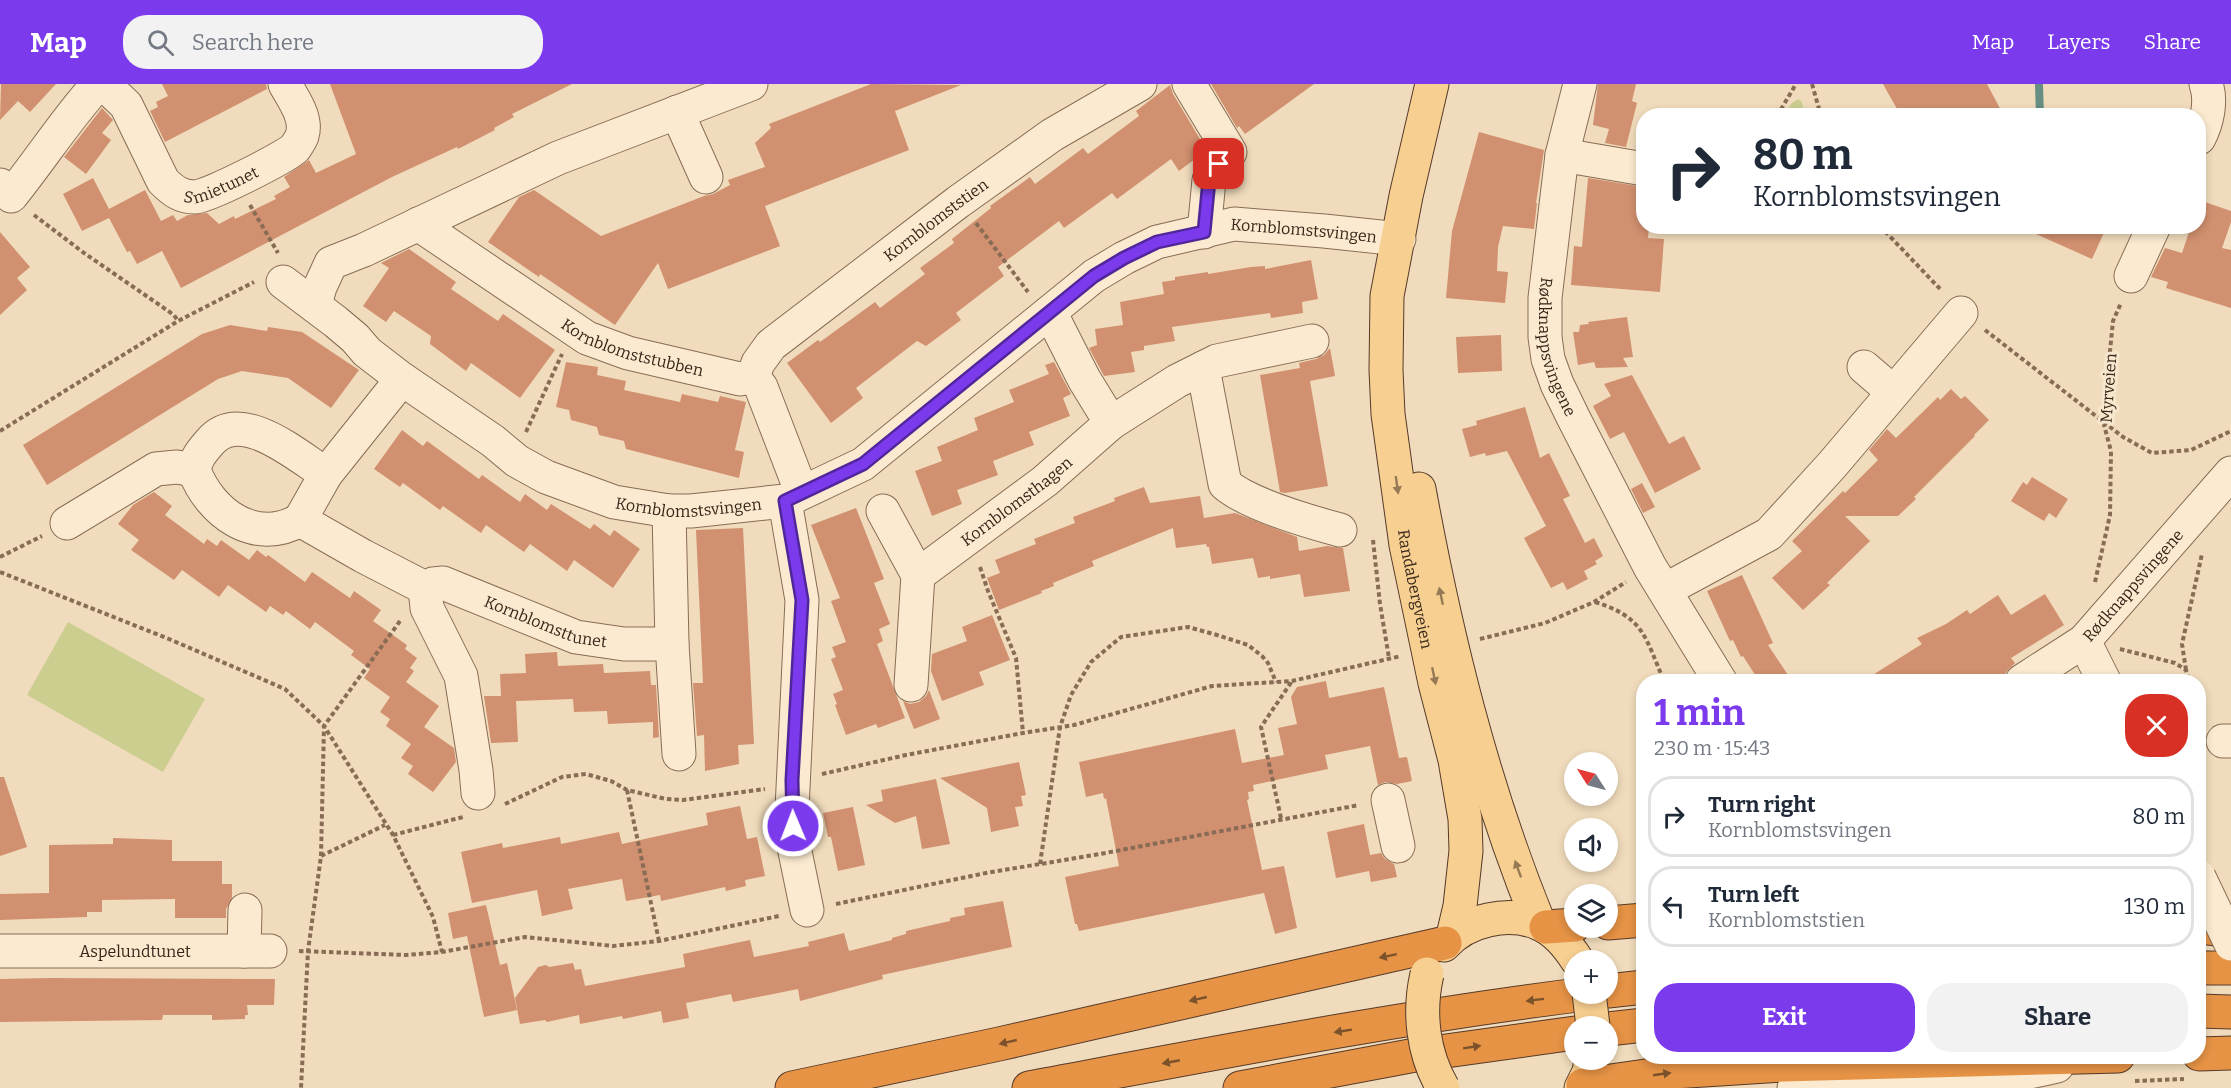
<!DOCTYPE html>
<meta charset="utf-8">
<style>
:root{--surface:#fff;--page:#f2f2f3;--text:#1f2937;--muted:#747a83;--line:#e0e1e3;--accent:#7c3aed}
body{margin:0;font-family:Bitter,serif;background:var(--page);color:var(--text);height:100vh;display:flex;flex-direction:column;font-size:22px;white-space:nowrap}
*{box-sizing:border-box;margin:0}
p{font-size:20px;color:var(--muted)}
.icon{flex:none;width:33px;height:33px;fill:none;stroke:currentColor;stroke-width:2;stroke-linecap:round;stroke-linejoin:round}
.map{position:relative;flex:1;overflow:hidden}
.side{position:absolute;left:1636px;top:590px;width:570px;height:390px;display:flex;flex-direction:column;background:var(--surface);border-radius:24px;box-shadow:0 3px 9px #0003}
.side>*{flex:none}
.banner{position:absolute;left:1636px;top:24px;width:570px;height:126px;border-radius:24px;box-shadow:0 3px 9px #0003;background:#fff;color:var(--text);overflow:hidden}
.needle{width:39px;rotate:306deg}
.buttons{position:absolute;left:1564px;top:668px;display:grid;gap:12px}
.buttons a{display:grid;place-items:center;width:54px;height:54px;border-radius:50%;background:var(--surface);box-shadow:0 3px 9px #0003;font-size:30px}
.pin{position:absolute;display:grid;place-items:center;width:51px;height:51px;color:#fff;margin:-26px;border-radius:12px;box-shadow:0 3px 9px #0006}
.me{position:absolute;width:66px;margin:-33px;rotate:359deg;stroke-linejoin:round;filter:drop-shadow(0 0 4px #0008)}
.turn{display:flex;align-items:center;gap:21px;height:126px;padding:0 18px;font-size:27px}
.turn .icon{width:78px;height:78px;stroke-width:2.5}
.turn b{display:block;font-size:42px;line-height:51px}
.round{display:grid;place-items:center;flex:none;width:63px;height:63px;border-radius:24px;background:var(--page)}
.summary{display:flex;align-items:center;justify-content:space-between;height:102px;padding:0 18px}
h1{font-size:36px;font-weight:700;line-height:45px;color:var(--accent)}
.action{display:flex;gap:12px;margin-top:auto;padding:12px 18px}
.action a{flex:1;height:69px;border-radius:24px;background:var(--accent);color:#fff;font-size:24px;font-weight:700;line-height:69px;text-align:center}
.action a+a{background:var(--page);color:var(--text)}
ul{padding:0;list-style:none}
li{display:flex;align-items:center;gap:18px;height:81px;margin:0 12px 9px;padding:0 6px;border:3px solid var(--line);border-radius:24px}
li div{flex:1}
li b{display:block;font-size:22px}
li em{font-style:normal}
header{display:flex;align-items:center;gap:36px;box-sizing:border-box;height:84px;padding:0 30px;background:var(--accent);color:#fff}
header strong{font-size:28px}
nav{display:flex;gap:33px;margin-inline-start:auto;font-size:21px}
.search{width:420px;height:54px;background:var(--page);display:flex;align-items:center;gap:15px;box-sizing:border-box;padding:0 21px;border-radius:24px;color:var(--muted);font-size:22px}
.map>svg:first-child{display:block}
.green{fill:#ccce90}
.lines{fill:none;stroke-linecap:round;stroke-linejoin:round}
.stream{stroke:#678e82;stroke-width:8}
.building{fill:#d1906f}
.minor-casing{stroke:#886c55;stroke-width:35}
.major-casing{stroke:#553a2a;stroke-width:35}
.highway-casing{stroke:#553a2a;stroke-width:35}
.path{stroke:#886c55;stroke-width:4;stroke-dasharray:4.5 3;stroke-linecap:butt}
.minor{stroke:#fbeacf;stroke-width:33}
.major{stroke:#f7cf90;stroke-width:33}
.highway{stroke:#e69345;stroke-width:33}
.minor-bridge-casing{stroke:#886c55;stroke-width:35;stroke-linecap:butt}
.major-bridge-casing{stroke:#553a2a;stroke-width:35;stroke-linecap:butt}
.minor-bridge{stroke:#fbeacf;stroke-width:33}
.major-bridge{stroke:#f7cf90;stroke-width:33}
.oneway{fill:#967a55}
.oneway2{fill:#7c522b}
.route-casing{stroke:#51269a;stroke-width:15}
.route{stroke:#7c3aed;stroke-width:10}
.labels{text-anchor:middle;stroke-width:6;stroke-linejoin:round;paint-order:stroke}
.street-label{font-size:16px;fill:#36261a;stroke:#f7e7cc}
</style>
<header>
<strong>Map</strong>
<div class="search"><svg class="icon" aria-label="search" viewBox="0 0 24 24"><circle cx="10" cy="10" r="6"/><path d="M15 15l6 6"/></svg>Search here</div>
<nav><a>Map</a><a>Layers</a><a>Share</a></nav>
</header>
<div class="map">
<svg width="2231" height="1004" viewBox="0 0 2231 1004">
<rect width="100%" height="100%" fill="#f0dcbc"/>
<!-- green -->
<path class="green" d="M1798,15L1802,18L1805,31H1783L1792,19Z
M68,538L205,615L163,688L27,611Z"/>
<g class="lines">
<!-- stream -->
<path class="stream" d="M2039,2L2040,32"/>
</g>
<!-- building -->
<path class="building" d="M1,0H56L30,28L18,17L0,36Z
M162,0H266L267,5L165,58L150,27L158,23L156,18L168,12Z
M330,0H572L512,30L514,33L494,44L495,46L458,65L457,63L392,93L181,204L162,167L137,180L130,167L127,168L109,134L82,147L63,110L93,94L109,125L145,106L161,137L173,131L177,137L188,131L207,129L219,140L234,132L235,135L276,115L274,112L290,103L284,93L309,76L316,89L356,70Z
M871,0L961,1L895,27L909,66L765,122L780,162L668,205L658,179L615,241L540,190L539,193L488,158L519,113L534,106L601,152L704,112L713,110L730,101L728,96L765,83L755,59L771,44L769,40Z
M1211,0H1314L1245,50L1239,42L1237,44Z
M1598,0H1636L1632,17L1637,19L1626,63L1605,59L1609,45L1593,41Z
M1883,0H1987L2004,32H1901Z
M1170,1L1173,10L1206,65L1203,69L1179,87L1171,75L1117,115L1112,109L1064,144L1059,137L998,183L1004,192L956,229L961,236L926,262L917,257L856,304L863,314L831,339L787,279L818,256L820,258L875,218L880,224L925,190L920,184L954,159L952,155L991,124L990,122L1030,93L1035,100L1083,64L1088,70L1139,32L1136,27Z
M102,24L113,36L102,49L111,56L86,90L64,73Z
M1479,48L1544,66L1536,119H1537L1534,145L1503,142L1498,163L1497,187L1508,188L1505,219L1446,214L1452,147Z
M1588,94L1644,103V142H1649L1648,154L1664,155L1660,208L1571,201L1574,162L1582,163Z
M2199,116L2231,127V138L2222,164L2231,166V224L2166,204L2168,198L2151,193L2165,164L2182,169L2191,142H2199Z
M2018,142H2107L2092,175Z
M0,148L30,183L17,194L27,206L0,231Z
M409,165L456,198L451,205L498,237L503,230L555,266L520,314L471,279L466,287L430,260L431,252L394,227L386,238L363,222L389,184L381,179Z
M1311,176L1318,215L1302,218L1303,229L1271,234L1270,229L1172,243L1175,257L1144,262V266L1131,268L1135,288L1104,292L1089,264L1097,261L1095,245L1123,241L1120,218L1164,210L1162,198L1175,196V193L1208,188V190L1251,183L1265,182V185Z
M1627,233L1633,273L1623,274L1628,283L1596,284L1594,278L1578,281L1573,248H1579L1580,241L1589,240L1588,238Z
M230,241L267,247L268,243L302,248L359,286L331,324L288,294L242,287L218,295L47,401L23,361L202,250Z
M1501,251L1502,287L1458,289L1456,253Z
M1330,264L1335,292L1310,297L1328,402L1285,409L1280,408L1260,291L1300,284L1299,279L1316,275L1324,271Z
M566,278L598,283L597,291L626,297L624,306L680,318L682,310L718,318L720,312L746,318L735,366L744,368L739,394L626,365L624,357L599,351L597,343L571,336L569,326L556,323Z
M1054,278L1071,310L1063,314L1070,332L1029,348L1034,361L993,377L998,391L957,406L962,420L932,432L915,387L942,377L937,363L978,346L974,334L1014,318L1009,306L1049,290L1045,281Z
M1632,291L1669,360L1684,352L1701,385L1655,409L1624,348L1610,355L1593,322L1611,312L1604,300Z
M1951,305L1961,315L1965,312L1989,336L1974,351L1975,352L1914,413L1916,415L1898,432H1845L1870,457L1827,499L1830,501L1803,526L1772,494L1802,467L1792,457L1843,407L1845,409L1878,376L1869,366L1887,345L1896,354L1938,313L1940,316Z
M1525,323L1540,374L1549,369L1570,412L1563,415L1585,459L1594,454L1603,472L1595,477L1597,480L1584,487L1588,495L1567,506L1563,498L1551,504L1524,454L1546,442L1507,367L1486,372L1485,369L1470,373L1462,345L1477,341L1476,337Z
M402,346L423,362L427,357L479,395L482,391L520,418L525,410L547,426L551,420L590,445L594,440L610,452L614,446L640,465L613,504L574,476L567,487L530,460L524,468L486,441L481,449L443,422L440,426L403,399L400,403L374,385Z
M2032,393L2068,415L2056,434L2049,429L2044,437L2011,417L2023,398L2027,401Z
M1642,399L1655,423L1643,429L1631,405Z
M1144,403L1150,419L1200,412L1204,434L1235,429L1297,453L1299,467L1327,462L1343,464L1350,507L1304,513L1300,490L1270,495V492L1258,494L1253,474L1212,480L1209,463H1207L1206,460L1176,464L1173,444L1092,477L1094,482L1053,499L1054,502L1041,507L1042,509L999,526L987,494L1000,489L995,476L1036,460L1034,455L1075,439L1073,433L1115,417L1114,414Z
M154,408L172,422L165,431L204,460L207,455L217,462L221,456L249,476L257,466L266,473L268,471L305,498L312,488L350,514L354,507L381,526L373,537L407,561L405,565L417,574L410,584L414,587L406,598L439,622L424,643L454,664L456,678L433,708L408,690L413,682L401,674L411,660L386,642L390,635L380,628L390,613L364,594L370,585L351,571L354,567L315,538L310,545L286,527L283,531L270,522L266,528L228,501L219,513L182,486L174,496L131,466L139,456L118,440L133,421Z
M856,424L884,495L874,499L890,540L879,545L883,557L877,560L905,634L878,644L876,640L846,651L835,621L837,620L833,610L843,606L831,575L836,573L832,563L846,558L831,517L840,514L811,441Z
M743,444L754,660L738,661L739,680L705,687L704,651L697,652L693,599H703L696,446Z
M1742,491L1773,559L1768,561L1792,597H1759L1743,572L1741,573L1733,556L1730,557L1707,507Z
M2045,510L2064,541L2011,574L2015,579L2006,588L2001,597H1863L1922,560L1917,554L1946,540L1967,526L1970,530L1998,511L2011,531Z
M992,531L1010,576L979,588L984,601L942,617L931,587L932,570L967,557L962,543Z
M557,568L558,582L603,580L604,589L650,587L651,601H656L659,653L653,654V638L608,640L607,627L574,628L573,615L516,617L518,658L491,659L484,612H501L500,590L526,589L525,570Z
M1326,597L1329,614L1384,603L1399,674L1407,673L1412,697L1397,700L1385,698L1378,701L1370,662L1325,671L1328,685L1253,701L1254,707L1248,708L1249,715L1247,716L1262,786L1284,782L1297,844L1275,850L1264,809L1079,847L1077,840H1075L1065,793L1119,782L1106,714L1104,715L1103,709L1086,713L1079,678L1235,645L1242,679L1284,671L1278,644L1297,640L1291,613L1297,603Z
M929,606L940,635L914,645L903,617L910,620L919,618L926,612Z
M1019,678L1026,711L1021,712L1023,722L1015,723L1019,742L991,748L987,724L940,694Z
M0,693H4L27,763L0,772Z
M936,695L950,760L922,765L916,732L895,739L866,721L883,717L881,706Z
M740,722L747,755L757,753L765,792L745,796L746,802L726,807L725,803L661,817L660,811L626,817L622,795L568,805L573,825L542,832L537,806L472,819L461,768L502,759L503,764L560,753L561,760L619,748L622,760L708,741L706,729Z
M853,723L865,781L838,787L831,753H828L823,729Z
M1364,740L1370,771L1381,769L1385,775L1394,780L1397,793L1371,798L1369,787L1336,794L1327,748Z
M113,754L172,756V777H222V800H232V814L226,825V834H175V815L102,816V828H87V833L0,836V810L49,809V761L113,760Z
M1003,817L1012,863L882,891L883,895L800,917L798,905L733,918L731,910L686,919L689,934L663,939L661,927L623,935L622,932L580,940L579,931L547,938L545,936L520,940L515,914L538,883L546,881L549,883L573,879L575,886L581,885L585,902L685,883L683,870L750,856L754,873L809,862L808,858L844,849L849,867L892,856V854L906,850V847L950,837V834L965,831L964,824Z
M486,821L500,881L507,879L517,926L484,933L467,852L453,855L448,829Z
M50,894L275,895L274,921H247L248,931H245V935L212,936V931H163L162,936L0,938V895Z"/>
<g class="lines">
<!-- minor casing -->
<g class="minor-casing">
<g id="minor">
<path id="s1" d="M93,0L108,4L126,21L163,97C173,107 181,113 195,113C207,113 286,73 295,64C297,61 301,55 302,52C308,34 293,15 285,0"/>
<path d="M1189,0L1230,68L1219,79L1209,96L1204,148"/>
<path id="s2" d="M1580,0L1562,71L1545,214V253L1548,275L1557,300L1573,333L1650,483L1720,597"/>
<path d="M677,28L706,93"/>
<path d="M2199,54C2207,39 2212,17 2206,0"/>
<path d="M1562,71L1644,85"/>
<path d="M0,101L11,112C41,75 66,35 98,0"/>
<path id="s3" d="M418,140L587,254L628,269L740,295L753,293L761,303L801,407"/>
<path d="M2131,192L2154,142"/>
<path id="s4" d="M283,198L336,238L355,254L367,268L402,295L493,357L517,377L546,393L614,418L669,427H691L785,417L863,380L1094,192L1124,174L1157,158L1234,140L1324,147L1399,155"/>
<path d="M315,220L320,203L331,179L364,166L558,74L751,0"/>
<path d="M1864,283L1893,308"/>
<path d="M1203,284L1225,400C1248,420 1310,438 1340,446"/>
<path id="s5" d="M753,293L758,279L771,261L958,118L1052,51L1140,0"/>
<path id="s6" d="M402,295L326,390L300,436L363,472L425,504L433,500L443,499L576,553L624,560H672"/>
<path d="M1111,339L1177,297L1217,277L1312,257"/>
<path d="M194,386C210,429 255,462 300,436"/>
<path d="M785,417L802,516L792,725L793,758L807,826"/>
<path d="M669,427L672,560L679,670"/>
<path d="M883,427L918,491L911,601"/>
<path d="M67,439L156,385L177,383L194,386C196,374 202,367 210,358C241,322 297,372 326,390"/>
<path id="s7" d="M918,491L1045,397L1111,339L1084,295L1050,228"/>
<path d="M425,504L427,524L461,592L476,686L478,709"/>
<path d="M1665,506L1769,450L1832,381L1961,229"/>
<path d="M2084,557L2104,597"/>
<path id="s8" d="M2022,597L2084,557L2231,389"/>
<path d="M2223,657H2231"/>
<path d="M1388,716L1398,762"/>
<path id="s9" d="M0,867H270"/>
<path d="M244,867L245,826"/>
<path d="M1794,1004C1882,1001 1971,1003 2057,982"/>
</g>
</g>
<!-- major casing -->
<g class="major-casing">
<g id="major">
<path id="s10" d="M1432,0L1406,112L1387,212L1386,286L1388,330L1406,461L1435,599L1455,676L1465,735L1466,767L1460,822L1453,852"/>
<path d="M1419,405C1446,552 1482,700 1539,839"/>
<path d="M1444,861C1466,836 1509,826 1540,840C1556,847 1568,862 1577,876"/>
<path d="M1581,1004L1589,988L1591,975"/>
</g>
</g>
<!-- highway casing -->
<g class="highway-casing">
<path id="highway" d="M1608,839L1644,836
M1546,843L1575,841
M2199,843L2231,847
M2199,884H2231
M1608,907L1644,903
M2199,927L2231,928
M1608,945L1644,941
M2199,970L2231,969
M1583,1001L1673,988L1783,981L2118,972
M792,1004L999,960L1445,859
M1029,1004C1216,969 1404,932 1594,909
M1240,1004L1410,972L1575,949"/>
</g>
<!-- path -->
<path class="path" d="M1812,0L1821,32
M1777,32L1796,0
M250,121L278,169
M34,131L84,169L174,231L178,237
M976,139L1028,208
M1880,142L1942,207
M1985,246L2123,353L2152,369L2191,366L2231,347
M0,347L178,237L254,198
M526,348L562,270
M1373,456L1380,520L1389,574
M0,473L42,452
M980,483L988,507L1016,574L1023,649
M0,488L169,555L285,605L324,642L321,772L308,867L301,1004
M2095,498L2110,431L2111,367L2103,337L2113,237L2121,219
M1595,518C1644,533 1645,553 1664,597
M400,537L324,642L393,751L433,833L442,868
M1480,555L1545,539L1594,518L1626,498
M2120,565L2175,579L2186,586L2189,597
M2186,586L2182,560L2202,470
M2199,625L2203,635
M822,690L906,671L1023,649L1074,641L1212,602L1292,597L1401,572
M627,706L659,857
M505,720L562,693L586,690L611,697L627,706L666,715L683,716L765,705
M1281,734L1261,643L1292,597
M393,751L463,733
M321,772L385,741
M1040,780L1060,643L1071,611L1091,578L1121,553L1188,543L1217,551L1248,561L1262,572L1268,579L1276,598
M836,820L986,789L1100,770L1359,721
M299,867L406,871L442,868L525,853L613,862L659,857L779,832
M2135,997L2184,995"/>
<!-- minor -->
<use href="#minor" class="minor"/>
<!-- major -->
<use href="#major" class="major"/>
<!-- highway -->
<use href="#highway" class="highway"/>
<!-- minor-bridge casing -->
<g class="minor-bridge-casing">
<path id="minor-bridge" d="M2199,793L2231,860"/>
</g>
<!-- major-bridge casing -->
<g class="major-bridge-casing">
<path id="major-bridge" d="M1427,890C1418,929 1423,970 1443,1004
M1589,909L1593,942"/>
</g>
<!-- minor-bridge -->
<use href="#minor-bridge" class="minor-bridge"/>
<!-- major-bridge -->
<use href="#major-bridge" class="major-bridge"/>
</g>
<!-- one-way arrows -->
<defs><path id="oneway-solid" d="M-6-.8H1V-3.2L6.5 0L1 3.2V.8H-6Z" transform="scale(1.5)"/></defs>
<g class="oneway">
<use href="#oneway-solid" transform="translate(1397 401) rotate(82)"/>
<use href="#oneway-solid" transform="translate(1441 512) rotate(-102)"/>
<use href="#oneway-solid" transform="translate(1434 592) rotate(78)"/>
<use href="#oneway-solid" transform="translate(1518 785) rotate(-110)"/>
</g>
<g class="oneway2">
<use href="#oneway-solid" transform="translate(1388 872) rotate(168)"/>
<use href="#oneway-solid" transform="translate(1198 915) rotate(167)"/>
<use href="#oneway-solid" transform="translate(1535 916) rotate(173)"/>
<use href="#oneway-solid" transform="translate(1343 947) rotate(171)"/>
<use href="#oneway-solid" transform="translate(1008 958) rotate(167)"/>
<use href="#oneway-solid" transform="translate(1472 963) rotate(-9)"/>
<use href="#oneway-solid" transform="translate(1171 978) rotate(169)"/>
<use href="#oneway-solid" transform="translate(1662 990) rotate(-8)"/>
</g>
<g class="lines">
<!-- route casing -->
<g class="route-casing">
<path id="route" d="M793,742L792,696L802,516L785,417L863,380L1094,192L1124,174L1157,158L1204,148L1209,96L1219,80"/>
</g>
<!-- route -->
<use href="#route" class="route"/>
</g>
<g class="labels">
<!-- street labels -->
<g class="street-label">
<text dy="6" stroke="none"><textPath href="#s1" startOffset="190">Smietunet</textPath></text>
<text dy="6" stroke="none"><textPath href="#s5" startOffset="244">Kornblomststien</textPath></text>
<text dy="6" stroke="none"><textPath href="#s4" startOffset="1178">Kornblomstsvingen</textPath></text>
<text dy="6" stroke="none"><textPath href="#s3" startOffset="250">Kornblomststubben</textPath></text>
<text dy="6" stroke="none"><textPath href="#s2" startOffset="268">Rødknappsvingene</textPath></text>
<text transform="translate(2108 304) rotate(-86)" y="6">Myrveien</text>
<text dy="6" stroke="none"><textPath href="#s4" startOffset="476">Kornblomstsvingen</textPath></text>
<text dy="6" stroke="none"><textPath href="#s7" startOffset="123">Kornblomsthagen</textPath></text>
<text dy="6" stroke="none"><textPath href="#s8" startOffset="148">Rødknappsvingene</textPath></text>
<text dy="6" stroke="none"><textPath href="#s10" startOffset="512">Randabergveien</textPath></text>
<text dy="6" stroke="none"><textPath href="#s6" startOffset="446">Kornblomsttunet</textPath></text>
<text dy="6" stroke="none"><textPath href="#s9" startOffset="135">Aspelundtunet</textPath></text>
</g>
</g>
</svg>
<div class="buttons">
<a><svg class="needle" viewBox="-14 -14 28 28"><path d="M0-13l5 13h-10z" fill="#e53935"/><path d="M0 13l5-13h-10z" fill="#747a83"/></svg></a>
<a><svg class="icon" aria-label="sound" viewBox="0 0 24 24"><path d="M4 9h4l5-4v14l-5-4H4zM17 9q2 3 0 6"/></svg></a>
<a><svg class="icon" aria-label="layers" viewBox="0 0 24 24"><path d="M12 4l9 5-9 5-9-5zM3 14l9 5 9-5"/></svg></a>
<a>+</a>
<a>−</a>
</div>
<div class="pin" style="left:1219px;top:80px;background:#d93025"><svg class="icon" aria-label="arrive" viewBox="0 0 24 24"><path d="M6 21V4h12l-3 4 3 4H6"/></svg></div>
<svg class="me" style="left:793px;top:742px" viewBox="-20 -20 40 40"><circle r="17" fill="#7c3aed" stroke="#fff" stroke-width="3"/><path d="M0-11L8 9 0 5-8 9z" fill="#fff"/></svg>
<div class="banner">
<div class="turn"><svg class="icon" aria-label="right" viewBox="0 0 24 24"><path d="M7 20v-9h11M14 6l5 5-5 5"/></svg><div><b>80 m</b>Kornblomstsvingen</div></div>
</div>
<section class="side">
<div class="summary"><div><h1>1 min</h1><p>230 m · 15:43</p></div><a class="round" style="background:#d93025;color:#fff"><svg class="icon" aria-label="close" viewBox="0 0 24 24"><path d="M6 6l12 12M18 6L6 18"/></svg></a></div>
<ul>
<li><svg class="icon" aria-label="right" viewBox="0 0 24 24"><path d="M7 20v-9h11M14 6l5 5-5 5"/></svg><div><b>Turn right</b><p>Kornblomstsvingen</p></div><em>80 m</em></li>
<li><svg class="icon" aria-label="left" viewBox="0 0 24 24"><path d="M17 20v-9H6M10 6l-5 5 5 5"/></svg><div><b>Turn left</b><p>Kornblomststien</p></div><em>130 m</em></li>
</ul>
<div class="action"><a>Exit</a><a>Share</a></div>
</section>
</div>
